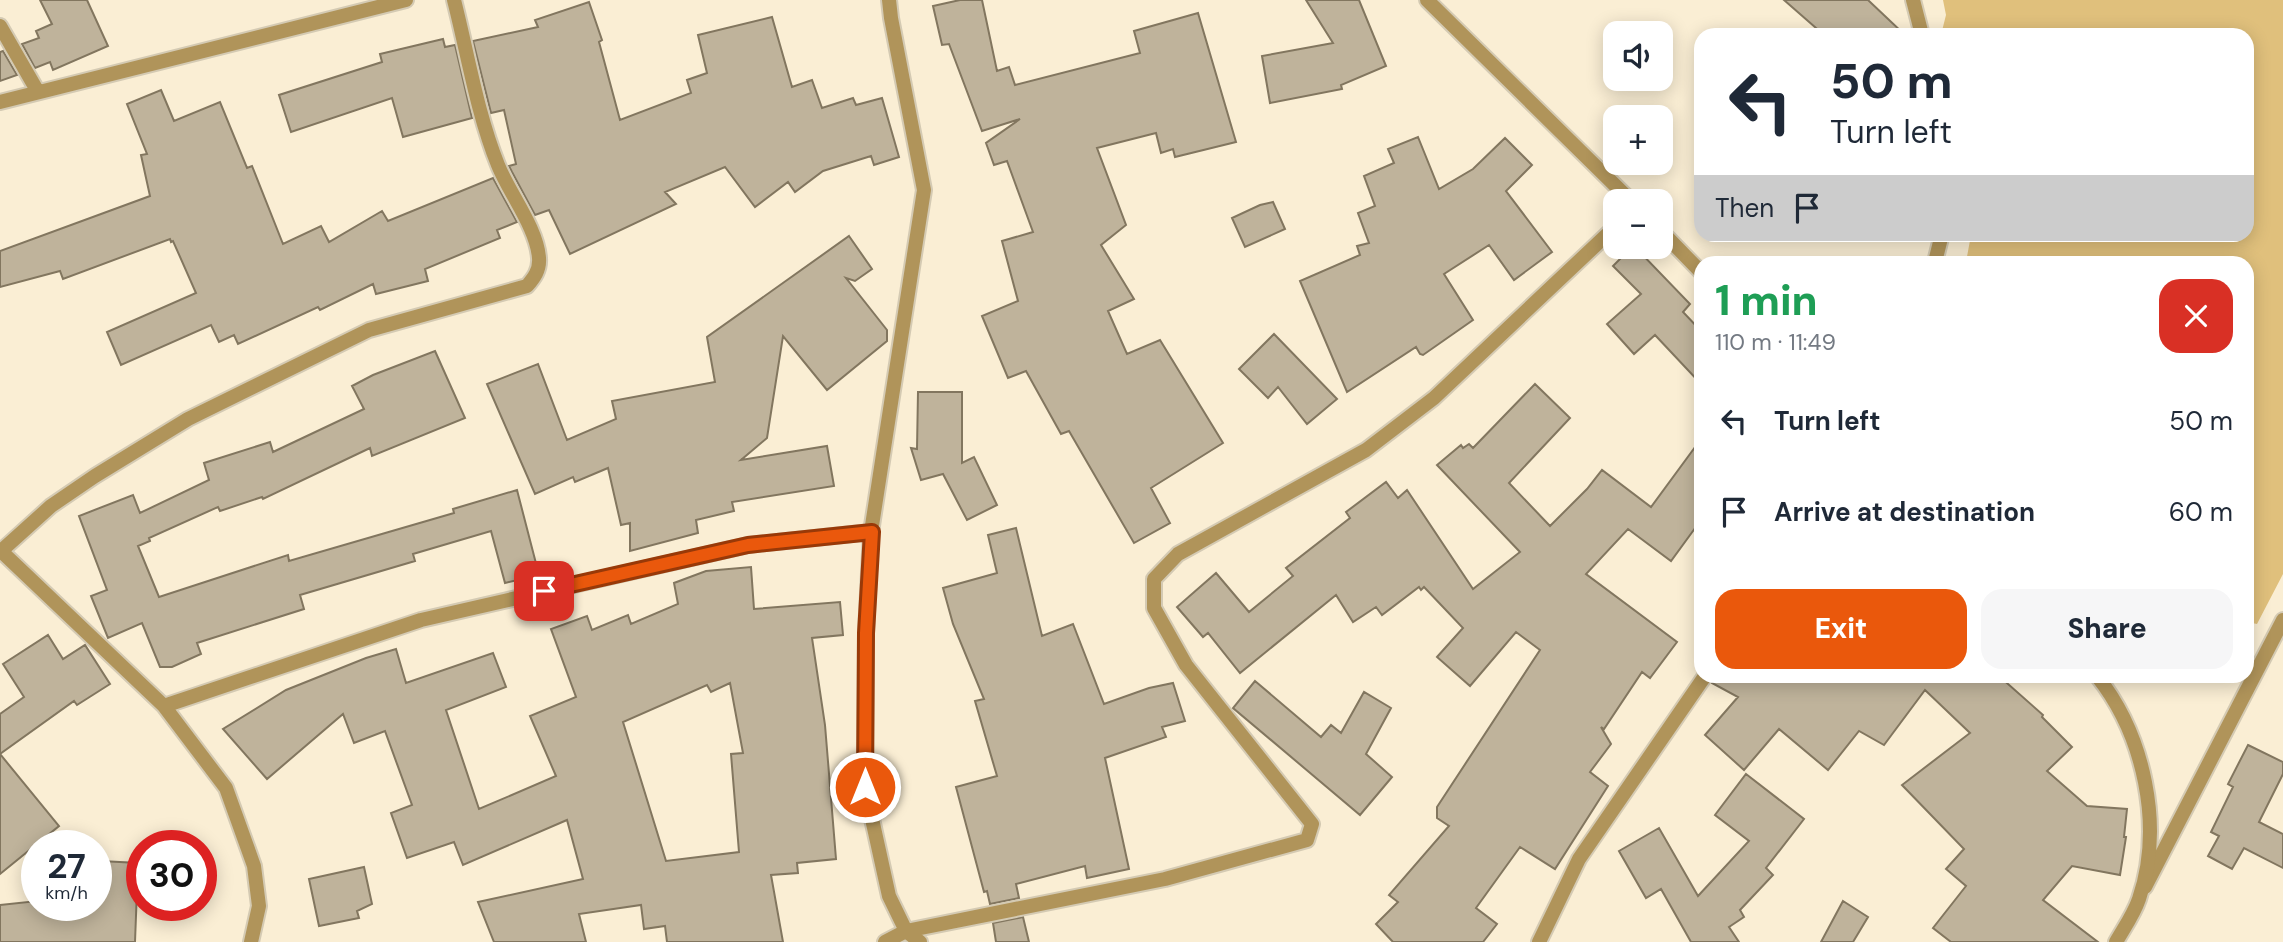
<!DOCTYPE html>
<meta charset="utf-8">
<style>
:root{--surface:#fff;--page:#f6f6f7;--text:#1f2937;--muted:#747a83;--accent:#ea580c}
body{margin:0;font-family:"DM Sans",sans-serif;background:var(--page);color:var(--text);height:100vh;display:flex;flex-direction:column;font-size:26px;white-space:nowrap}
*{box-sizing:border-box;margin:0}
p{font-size:23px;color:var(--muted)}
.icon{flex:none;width:38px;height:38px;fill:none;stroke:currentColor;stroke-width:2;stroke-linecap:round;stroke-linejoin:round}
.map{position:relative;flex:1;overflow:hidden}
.details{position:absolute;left:1694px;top:256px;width:560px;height:427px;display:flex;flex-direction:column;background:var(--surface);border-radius:21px;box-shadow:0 4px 18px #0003}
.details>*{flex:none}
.guide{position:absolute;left:1694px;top:28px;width:560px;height:214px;border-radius:21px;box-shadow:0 4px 18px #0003;background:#fff;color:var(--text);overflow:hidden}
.buttons{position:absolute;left:1603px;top:21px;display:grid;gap:14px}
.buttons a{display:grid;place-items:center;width:70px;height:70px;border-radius:14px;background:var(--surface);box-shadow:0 4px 18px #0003;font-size:35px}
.speed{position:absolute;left:21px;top:830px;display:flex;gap:14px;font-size:35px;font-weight:700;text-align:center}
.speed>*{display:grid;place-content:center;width:91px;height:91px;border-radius:50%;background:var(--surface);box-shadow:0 4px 18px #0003;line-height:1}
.speed small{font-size:18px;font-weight:400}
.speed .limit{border:10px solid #d22;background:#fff;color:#111}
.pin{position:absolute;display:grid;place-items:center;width:60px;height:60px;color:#fff;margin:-30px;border-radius:14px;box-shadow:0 4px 10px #0006}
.me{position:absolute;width:77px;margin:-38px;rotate:0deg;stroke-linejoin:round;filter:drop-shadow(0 0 5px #0008)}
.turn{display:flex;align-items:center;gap:24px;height:147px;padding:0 21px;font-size:32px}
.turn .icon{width:91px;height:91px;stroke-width:2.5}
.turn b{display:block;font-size:49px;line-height:60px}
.then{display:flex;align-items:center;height:66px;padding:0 21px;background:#0003;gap:14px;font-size:26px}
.round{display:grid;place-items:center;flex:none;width:74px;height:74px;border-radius:21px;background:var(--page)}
.overview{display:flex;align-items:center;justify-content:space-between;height:119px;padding:0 21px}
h1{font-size:42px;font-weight:800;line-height:52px;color:#1e9e55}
.button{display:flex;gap:14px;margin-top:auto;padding:14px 21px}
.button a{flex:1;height:80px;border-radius:21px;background:var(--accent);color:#fff;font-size:28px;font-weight:800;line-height:80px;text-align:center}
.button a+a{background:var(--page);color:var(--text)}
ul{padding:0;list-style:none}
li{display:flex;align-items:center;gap:21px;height:91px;padding:0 21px}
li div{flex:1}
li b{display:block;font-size:26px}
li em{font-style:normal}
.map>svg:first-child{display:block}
.green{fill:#e0c07c}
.building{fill:#bfb39b;stroke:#82765f;stroke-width:2;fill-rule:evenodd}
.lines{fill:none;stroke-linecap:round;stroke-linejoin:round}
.minor-casing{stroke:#d4cab3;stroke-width:18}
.tertiary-casing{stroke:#d4cab3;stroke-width:18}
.minor{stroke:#b0945a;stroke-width:14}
.tertiary{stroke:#b0945a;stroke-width:14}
.route-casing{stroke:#983908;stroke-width:18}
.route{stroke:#ea580c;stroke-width:12}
</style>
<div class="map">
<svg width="2283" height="942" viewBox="0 0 2283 942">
<rect width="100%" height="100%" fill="#faeed4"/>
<!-- green -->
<path class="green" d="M1943,0H2283V574L2257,624L2247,622V262H1966L1971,235L2247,234V35H1941L1946,15Z"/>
<!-- building -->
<path class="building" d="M40,0H87L108,46L53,70L50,62L35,68L22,44L39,38L36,31L52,24Z
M960,0H982L997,71L1009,67L1015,85L1140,53L1134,31L1198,13L1236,142L1175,157L1173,149L1161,153L1156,133L1097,148L1126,225L1101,245L1134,299L1108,311L1127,354L1160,340L1223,443L1151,488L1170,523L1134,543L1069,431L1061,434L1026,371L1008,378L982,316L1018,301L1002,241L1033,232L1007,161L994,165L986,143L1020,119L982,131L949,44L942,45L933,6Z
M1306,0H1359L1386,66L1341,85L1342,89L1270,103L1262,56L1333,43Z
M1784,0H1868L1905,35H1824Z
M589,2L602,40L599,42L620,120L691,93L687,80L707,73L698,35L772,17L792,87L812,80L822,108L853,98L856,105L882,98L899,157L874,165L871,156L823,171L795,192L788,182L755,207L725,167L665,192L676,204L570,254L549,210L535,215L512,172L509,166L516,164L504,110L491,113L473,41L538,27L535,20Z
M443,39L445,47L455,45L472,118L403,137L392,98L291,132L279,95L382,62L380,54Z
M3,51L17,75L0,81V52Z
M161,90L174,121L220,102L247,168L252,166L283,244L321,226L329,242L382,211L388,221L493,178L517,222L497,230L500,238L425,269L428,281L376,294L373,284L320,310L318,307L238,344L234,335L219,342L211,325L121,365L107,332L196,293L173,241L171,242L170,239L63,279L60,271L0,287V251L150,196L141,155L147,154L127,104Z
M1418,137L1439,189L1473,169L1505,138L1532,165L1506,191L1552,252L1514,280L1489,245L1444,274L1473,320L1423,355L1420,354L1416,347L1347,392L1300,281L1360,255L1357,246L1369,243L1358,213L1375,206L1364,176L1394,163L1388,149Z
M1273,202L1285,229L1245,247L1232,218L1260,205Z
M849,236L872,269L855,281L846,278L887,330V341L827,390L783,336L767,438L741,460L827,446L834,486L732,502L734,511L696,520L698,533L630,551V523L621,525L608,468L575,482L573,477L535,494L487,384L538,364L567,440L616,419L612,401L715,382L707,337Z
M1632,247H1635L1690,304L1683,312L1701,331V384L1655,335L1634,354L1607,324L1641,294L1613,266Z
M1274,334L1337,399L1307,424L1278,387L1268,398L1239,369Z
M435,351L465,418L372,456L370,448L263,499L262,497L220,511L218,507L149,538L150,541L138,546L159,597L288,555L289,561L454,513L453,509L517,490L539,575L505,583L491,531L413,554L415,561L300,595L304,609L197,643L201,654L172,667H160L142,623L108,638L91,596L107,590L79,516L133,495L140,513L209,480L204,463L270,442L273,452L364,409L352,386L373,375Z
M1535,384L1570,418L1509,483L1550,526L1587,489L1602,470L1651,507L1701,439V520L1671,561L1628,529L1586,574L1677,642L1650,678L1642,672L1604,729L1601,727L1611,744L1590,772L1608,786L1555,869L1520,847L1476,908L1497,924L1483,942H1393L1376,924L1398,902L1389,895L1449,826L1437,818V807L1540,650L1516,632L1470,686L1437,657L1463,628L1424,587L1421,590L1419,587L1382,615L1376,607L1353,622L1336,595L1240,673L1208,633L1203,637L1177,607L1216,573L1249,612L1293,576L1286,568L1350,518L1346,512L1386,482L1398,498L1407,490L1473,589L1520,552L1437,465L1461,445L1463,448L1469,444L1473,448Z
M918,392H962V463L974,457L997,505L967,520L943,474L921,480L911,448L917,449Z
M1016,528L1042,636L1073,624L1104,704L1149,688L1173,683L1185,721L1162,727L1166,737L1105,758L1129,869L1087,878L1085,866L1016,884L1019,898L990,904L987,891L984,892L956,787L997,776L975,701L984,699L953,624L943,588L997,573L988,535Z
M751,567L754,609L840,602L843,635L812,638L825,725L836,859L797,863L798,873L771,875L783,942H667L665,926L644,929L641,905L579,914L586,942H494L478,902L583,879L567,820L463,865L454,842L407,858L391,813L412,805L385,731L354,743L343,714L267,779L223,729L286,690L366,658L396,649L406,683L493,653L506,687L446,710L479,809L556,776L530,716L576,697L551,629L587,616L592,630L628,615L631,624L678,604L674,583L706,571ZM730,683L743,753L731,754L739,852L666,861L623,722L707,685L711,692Z
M48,635L63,659L85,645L110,684L77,705L74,701L0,754L59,826L0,874V714L24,697L3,664Z
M1715,676H1999L2043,715L2042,717L2072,747L2047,771L2087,806L2127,809L2124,837H2126L2120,875L2072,866L2043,900L2098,942H1951L1933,928L1966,886L1946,869L1964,849L1902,785L1970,733L1925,690L1884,745L1859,731L1828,770L1779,729L1744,770L1705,735L1738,697L1712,683Z
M1255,681L1321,737L1331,725L1341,733L1364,692L1391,708L1366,754L1392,777L1360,815L1233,708Z
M2248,745L2283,762V774L2259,822L2283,834V868L2244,848L2232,869L2208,856L2219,836L2211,832L2233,787L2228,784Z
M1746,774L1804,819L1766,868L1773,875L1740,910L1744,917L1729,927L1739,942H1691L1661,889L1646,898L1619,851L1659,828L1698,896L1749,841L1715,815Z
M101,861L138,863L135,942H0V905L37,901V905H98Z
M364,867L372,904L357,911L359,918L319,926L309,879Z
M1843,901L1868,917L1853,942H1821Z
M1023,917L1029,942H996L993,923Z"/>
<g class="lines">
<!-- minor casing -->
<g class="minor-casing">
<path id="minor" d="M889,0L891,18L924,190L871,532L866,633L865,787L889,896L906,931L920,942
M1913,0L1922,35
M0,26L38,92
M0,102L406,0
M1935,262L1942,234
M0,550L164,706L226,788L254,866L259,906L251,942
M0,552L51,506L95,476L188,419L369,330L527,286C534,278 540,270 539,258C537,228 509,193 498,165C477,113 468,55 454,0
M164,706L421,620L748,545L871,532
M2145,887L2283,620
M885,942L906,931L1165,879L1307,840L1312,824L1186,665L1154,608V579L1178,554L1366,450L1434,398L1615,227
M1539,942L1579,859L1705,676"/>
</g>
<!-- tertiary casing -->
<g class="tertiary-casing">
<path id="tertiary" d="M1427,0L1631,201
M1661,231L1701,272
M2097,676C2144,735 2164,826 2139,899C2134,914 2124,928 2116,942"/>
</g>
<!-- minor -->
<use href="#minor" class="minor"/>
<!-- tertiary -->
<use href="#tertiary" class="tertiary"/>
</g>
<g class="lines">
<!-- route casing -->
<g class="route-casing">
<path id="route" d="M544,591L748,545L872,532L866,633L865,787"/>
</g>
<!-- route -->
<use href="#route" class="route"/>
</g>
</svg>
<div class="buttons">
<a><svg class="icon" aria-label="sound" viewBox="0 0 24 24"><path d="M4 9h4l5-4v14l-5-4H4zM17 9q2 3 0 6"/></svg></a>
<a>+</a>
<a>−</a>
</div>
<div class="speed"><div>27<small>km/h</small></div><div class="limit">30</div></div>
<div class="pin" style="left:544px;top:591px;background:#d93025"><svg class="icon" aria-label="arrive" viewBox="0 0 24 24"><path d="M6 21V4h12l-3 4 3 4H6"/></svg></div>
<svg class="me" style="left:865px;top:787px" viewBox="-20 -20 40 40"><circle r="17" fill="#ea580c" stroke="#fff" stroke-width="3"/><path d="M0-11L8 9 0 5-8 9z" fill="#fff"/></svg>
<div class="guide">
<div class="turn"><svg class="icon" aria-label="left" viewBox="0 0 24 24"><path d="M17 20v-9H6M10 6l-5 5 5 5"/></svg><div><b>50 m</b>Turn left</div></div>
<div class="then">Then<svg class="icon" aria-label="arrive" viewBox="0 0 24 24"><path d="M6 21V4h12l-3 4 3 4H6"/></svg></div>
</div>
<section class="details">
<div class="overview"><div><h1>1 min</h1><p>110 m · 11:49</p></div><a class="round" style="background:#d93025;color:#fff"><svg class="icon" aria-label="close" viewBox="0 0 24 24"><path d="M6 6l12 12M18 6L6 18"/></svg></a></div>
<ul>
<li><svg class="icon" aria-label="left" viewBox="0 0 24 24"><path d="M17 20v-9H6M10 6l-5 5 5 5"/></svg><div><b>Turn left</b></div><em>50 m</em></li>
<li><svg class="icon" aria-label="arrive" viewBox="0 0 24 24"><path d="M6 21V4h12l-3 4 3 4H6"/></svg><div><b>Arrive at destination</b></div><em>60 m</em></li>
</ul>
<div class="button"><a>Exit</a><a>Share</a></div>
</section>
</div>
